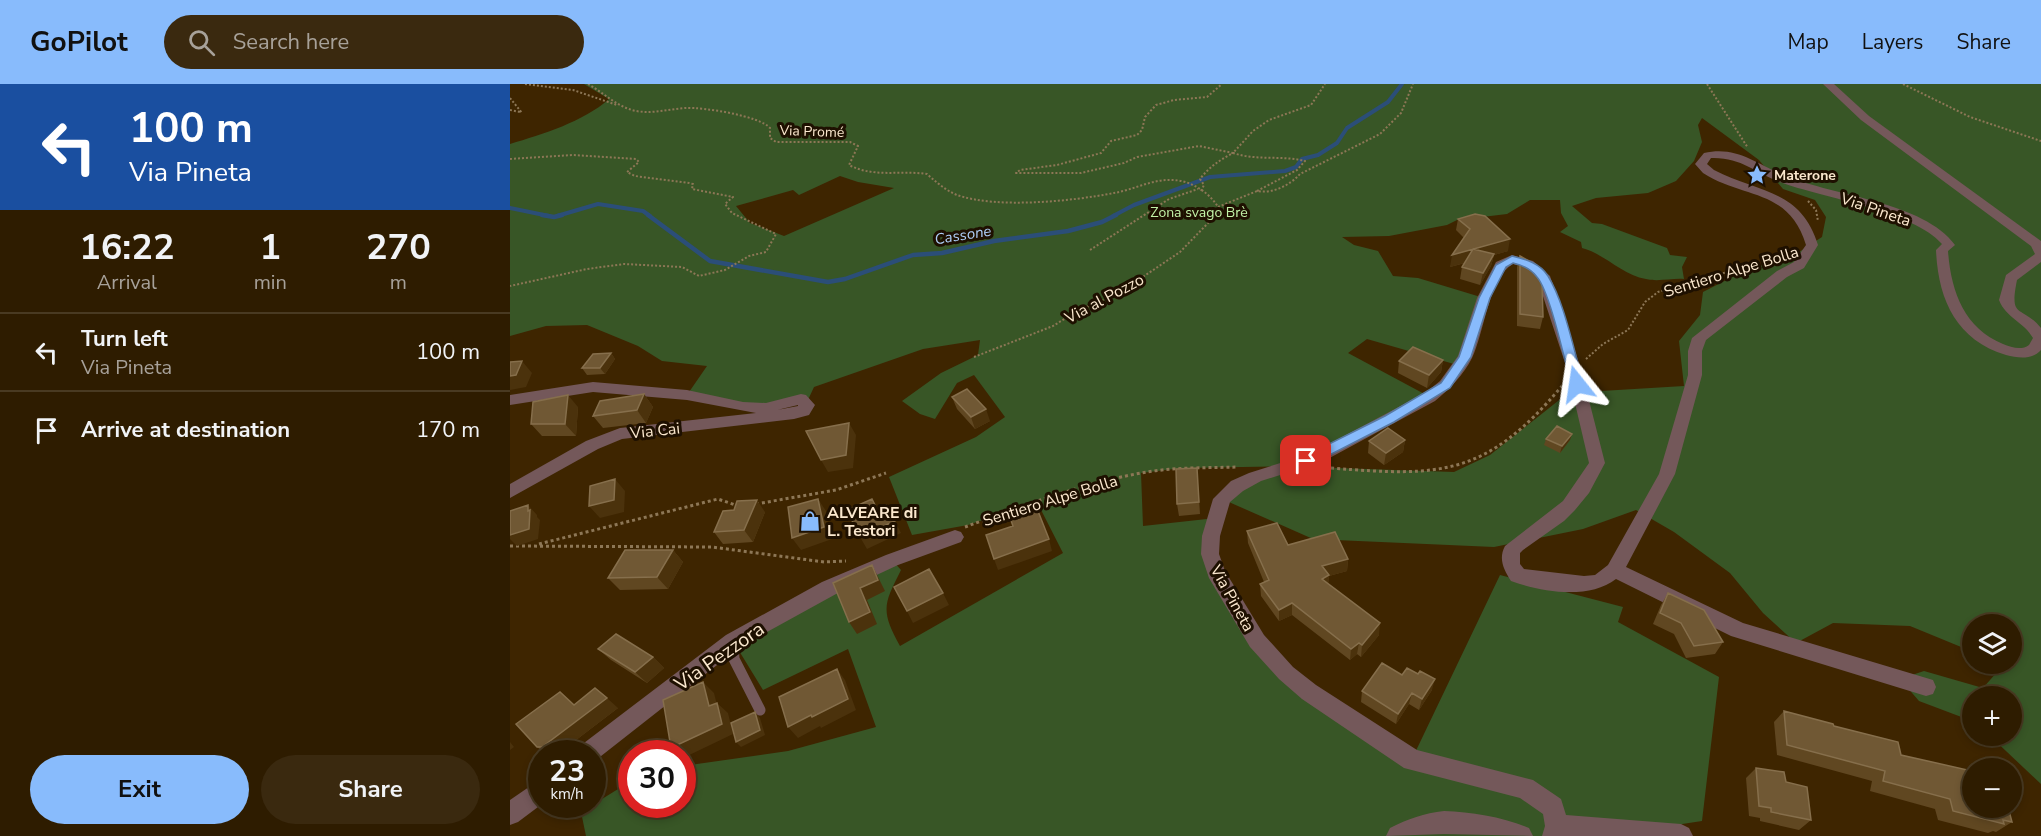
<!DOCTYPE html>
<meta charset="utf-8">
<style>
:root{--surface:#2e1c00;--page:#3a290f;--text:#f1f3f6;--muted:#a7a199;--line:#493a22;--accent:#88bbfc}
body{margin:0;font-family:"Nunito Sans",sans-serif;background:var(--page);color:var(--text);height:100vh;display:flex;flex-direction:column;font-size:22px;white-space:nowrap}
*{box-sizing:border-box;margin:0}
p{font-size:20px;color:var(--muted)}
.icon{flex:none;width:33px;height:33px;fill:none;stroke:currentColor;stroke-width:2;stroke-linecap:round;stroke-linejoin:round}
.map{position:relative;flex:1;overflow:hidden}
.panel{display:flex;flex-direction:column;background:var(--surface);width:510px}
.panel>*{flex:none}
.banner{background:#1a4fa0;color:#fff;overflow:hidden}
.tools{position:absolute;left:1452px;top:530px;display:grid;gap:12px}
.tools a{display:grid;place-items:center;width:60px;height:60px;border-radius:50%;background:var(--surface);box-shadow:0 3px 9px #0003,0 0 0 2px var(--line);font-size:30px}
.speed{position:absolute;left:18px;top:656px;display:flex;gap:12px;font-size:30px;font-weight:700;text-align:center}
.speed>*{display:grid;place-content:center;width:78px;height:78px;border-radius:50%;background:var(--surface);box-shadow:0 3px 9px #0003,0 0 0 2px var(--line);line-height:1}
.speed small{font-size:15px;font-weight:400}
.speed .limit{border:9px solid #d22;background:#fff;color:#111}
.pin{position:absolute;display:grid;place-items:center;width:51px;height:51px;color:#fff;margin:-26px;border-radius:12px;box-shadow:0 3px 9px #0006}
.me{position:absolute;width:66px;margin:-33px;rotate:345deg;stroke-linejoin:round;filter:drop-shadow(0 0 4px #0008)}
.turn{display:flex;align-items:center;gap:21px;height:126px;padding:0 30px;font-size:27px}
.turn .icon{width:78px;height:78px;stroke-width:2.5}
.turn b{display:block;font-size:42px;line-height:51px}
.eta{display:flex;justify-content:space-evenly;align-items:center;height:102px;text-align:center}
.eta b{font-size:36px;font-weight:700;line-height:42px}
.button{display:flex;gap:12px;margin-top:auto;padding:12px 30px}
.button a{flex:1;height:69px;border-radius:36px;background:var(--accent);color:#111;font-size:24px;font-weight:700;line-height:69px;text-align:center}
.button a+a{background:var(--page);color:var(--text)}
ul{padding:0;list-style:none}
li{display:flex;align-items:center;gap:18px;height:78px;padding:0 30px;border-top:2px solid var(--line)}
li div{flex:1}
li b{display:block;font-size:22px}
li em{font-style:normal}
header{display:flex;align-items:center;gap:36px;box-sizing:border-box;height:84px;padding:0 30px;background:var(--accent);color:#111}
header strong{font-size:28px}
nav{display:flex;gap:33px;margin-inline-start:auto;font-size:21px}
.search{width:420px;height:54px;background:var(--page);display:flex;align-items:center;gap:15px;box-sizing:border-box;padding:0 21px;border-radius:33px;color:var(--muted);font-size:22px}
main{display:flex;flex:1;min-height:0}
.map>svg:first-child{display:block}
.green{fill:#385626;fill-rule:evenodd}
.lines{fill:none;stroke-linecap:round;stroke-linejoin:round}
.stream-far1{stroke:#2b4e78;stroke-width:4}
.stream{stroke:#2b4e78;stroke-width:4.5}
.path-far1{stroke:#8d7756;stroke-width:2;stroke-dasharray:2 2;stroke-linecap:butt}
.path{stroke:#8d7756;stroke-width:3;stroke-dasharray:3 3;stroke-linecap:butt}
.service{stroke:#74585a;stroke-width:11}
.minor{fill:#74585a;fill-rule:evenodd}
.wall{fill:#604721}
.shaded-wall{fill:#4b320c}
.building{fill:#705834;stroke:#866f4c;stroke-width:1.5}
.route{fill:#88bbfc;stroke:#587aa4;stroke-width:1.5}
.labels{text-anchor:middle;stroke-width:6;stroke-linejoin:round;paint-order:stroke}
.far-street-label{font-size:14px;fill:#fbe8ce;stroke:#1e1000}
.far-poi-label{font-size:14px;font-weight:bold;fill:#fbe8ce;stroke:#1e1000;text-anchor:start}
.far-park-label{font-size:14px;fill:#c2f3a7;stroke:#1e1000}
.far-water-label{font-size:15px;font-style:italic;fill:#afcff8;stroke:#1e1000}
.street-label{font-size:16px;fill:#fbe8ce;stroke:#1e1000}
.poi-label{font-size:16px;font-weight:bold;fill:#fbe8ce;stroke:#1e1000;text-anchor:start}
.near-street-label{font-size:20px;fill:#fbe8ce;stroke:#1e1000}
</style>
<header>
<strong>GoPilot</strong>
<div class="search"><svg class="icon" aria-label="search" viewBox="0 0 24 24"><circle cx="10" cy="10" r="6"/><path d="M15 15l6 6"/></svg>Search here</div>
<nav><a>Map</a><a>Layers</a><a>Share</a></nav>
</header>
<main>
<section class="panel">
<div class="banner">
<div class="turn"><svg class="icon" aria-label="left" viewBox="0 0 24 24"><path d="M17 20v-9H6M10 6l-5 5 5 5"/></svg><div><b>100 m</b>Via Pineta</div></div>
</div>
<div class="eta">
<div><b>16:22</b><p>Arrival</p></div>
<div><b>1</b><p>min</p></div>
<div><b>270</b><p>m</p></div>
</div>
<ul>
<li><svg class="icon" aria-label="left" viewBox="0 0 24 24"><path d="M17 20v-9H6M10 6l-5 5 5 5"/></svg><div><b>Turn left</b><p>Via Pineta</p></div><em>100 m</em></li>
<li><svg class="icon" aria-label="arrive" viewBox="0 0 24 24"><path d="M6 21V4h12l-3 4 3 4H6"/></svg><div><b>Arrive at destination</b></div><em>170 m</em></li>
</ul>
<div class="button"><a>Exit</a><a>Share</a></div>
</section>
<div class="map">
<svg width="1531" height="752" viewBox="0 0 1531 752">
<rect width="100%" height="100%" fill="#3e2500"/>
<!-- green -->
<path class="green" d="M74,0H1531V700L1479,651H1502V612H1462V637L1409,617L1390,595L1414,587L1473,604L1487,588L1475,579H1502V540H1462V570L1456,565L1400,542L1323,539L1286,559L1253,529L1220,489L1164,448L1126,426L1073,445L984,463L803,455L712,415L768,386L785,388L826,384L944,388L980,371L1058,309L1174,302L1169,257L1190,231L1193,208L1230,189L1289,168L1312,153L1316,133L1305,116L1273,105L1249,76L1192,34L1188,41L1192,58L1184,77L1166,97L1138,109L1086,114L1062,122L1082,139L1092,140L1157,164L1160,171L1177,173L1172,183L1174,195C1162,194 1148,198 1136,195C1112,191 1095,170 1072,164L1071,158L1050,148L1058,142L1051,129L1050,116H1020L997,130L947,136L937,141L879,152L832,153L844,161L868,167L883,192L908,194L974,214L951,282L857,255L838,269L920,313L783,382L672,384L631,389L633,442L706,434L700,470L747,557L902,675L990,491L1113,523L1108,538L1209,593L1192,737L1093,752H76L71,728L121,697L122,720H172L173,682L278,667L366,643L338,565L253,606L223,557L382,476L391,486C374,520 370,526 390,562L553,469L527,418L458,441L402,451L379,393L466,353L495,333L464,291L447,299L425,335L410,330L392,317L431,289L468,271L470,256L413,265L304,303L297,318L256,324L177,311L197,282L152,277L128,262L77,241L36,242L0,252V60C33,50 73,38 99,15ZM330,92L348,98L384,104L274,152L240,139L226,122L283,106L289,111Z"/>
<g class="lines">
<!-- stream-far1 -->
<path class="stream-far1" d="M0,124L39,132
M47,132L88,120L133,127L140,132
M603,132L624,121L700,93L775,87L786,83L792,75L808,71L827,59L837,44L878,18L892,0"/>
<!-- stream -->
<path class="stream" d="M32,131L44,133L52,131
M138,131L200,177L318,198L335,195L403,171L432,169L484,157L558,147L592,138L606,131"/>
<!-- path-far1 -->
<path class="path-far1" d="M15,0L63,6L107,21
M78,0C94,9 107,23 126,27C143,30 159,25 176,24C193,23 250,32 260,44V54L266,58H340L348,62L339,81C364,94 390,86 417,90C426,98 435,106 447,111C487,125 563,117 604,109C623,106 642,95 662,96C680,96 699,108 708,123
M1197,0L1238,64
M1393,0L1460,33L1531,57
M0,14L12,29
M0,26L10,28
M0,75L63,71L126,75L129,78L117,88L125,92L179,99L183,100L182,105L223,113L215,120L222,129L266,150L256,168L239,172L215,186L189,192L172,183L114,180L77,185L0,202
M691,107L694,101L690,95C699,83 710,76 723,69L689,62L627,73L614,79L571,89H506L510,86L547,81L591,69L601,57L627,51L632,46L635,33L646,21L664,16L697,13L712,0
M747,107L787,86L795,77C771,71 747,77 723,69L743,47L759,36L801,21L815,0
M1298,117L1306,126L1308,137
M708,123L747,107C763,110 780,101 790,90L870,50L891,29L903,0
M580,166L659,115L688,105
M464,273L543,242L569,226L606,211L670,168L701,136L708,123
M1076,275L1093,260L1118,246L1135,218L1148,208L1273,172"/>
<!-- path -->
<path class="path" d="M821,384C932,393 976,392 1052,302
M246,420L326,406L376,389
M455,443C512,422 571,400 631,389C663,383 696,384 728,383
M29,460L208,415L228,422
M0,462L202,463L314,478L336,477"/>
<!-- service -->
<path class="service" d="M223,557L224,575L250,626"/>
<!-- minor -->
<path class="minor" d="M1313,0H1324L1359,32L1531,157V178L1507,196C1499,236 1511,220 1531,244V266C1522,276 1508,274 1496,271C1446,256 1428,215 1426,166L1432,160C1404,127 1312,114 1270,98C1244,88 1231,73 1201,74L1197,80L1204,86C1248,109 1291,105 1308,161L1294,184L1277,193L1196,256L1192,267V291L1165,390L1116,483L1233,539L1423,596L1426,603L1423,610L1416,612L1221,552L1106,495C1079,516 1032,508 1001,497C994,486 988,475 995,462L1053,417L1079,379L1057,285L1027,194L1013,183L1003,180C979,193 974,250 962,274C954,290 940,305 925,317L814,377L751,397L733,407L720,418L710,452L709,470L715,487L754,551L783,583L806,601L907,666L1023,696L1051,715L1056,731L1171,740L1179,744L1183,752H1032L1035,742L1033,730L1010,714L894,684L792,615L769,595L740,563L699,494L691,470L692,452L703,415L721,397L739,389L802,369L915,309L930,297L948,272L967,214L986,178L1002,171L1023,177L1040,192L1071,285L1095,379L1079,409L1065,426L1054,437L1013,466L1010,469V480L1014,485L1074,492L1085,491L1098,481L1149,390L1178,291V267L1182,254L1267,187L1284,178L1296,161C1279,104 1233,115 1193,89L1185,80L1194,69C1227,61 1248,81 1276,92C1324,112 1414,118 1445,161L1438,167C1441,207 1454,244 1493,260C1501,263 1511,267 1519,261L1523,254C1514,238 1496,234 1489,216L1496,191L1525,170L1521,162L1351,36Z
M83,298L177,306L233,318L256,319L291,310L296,311L305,321L299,331L284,335L112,355L88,365L0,414V400L76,357L110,344L246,329L177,316L83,308L0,321V311ZM288,322L267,326L288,321Z
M445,446L451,448L454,453L451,458L388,481L326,510L230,563L86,676L82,678V669H67L70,662L216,551L312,498L376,471Z
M32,694V720L8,738L0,741V716Z
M934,727C962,728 993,733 1019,744L1023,752L934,750L876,752L880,744C898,735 914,729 934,727Z"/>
</g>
<!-- wall -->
<path class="wall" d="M948,135L998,167L984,171L981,182L970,201L950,195L952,183L955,179L940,183L954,154L946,146Z
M1010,172L1033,233L1030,245L1007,242V183Z
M101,269L105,275L95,290L77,291L72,284Z
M933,276L931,288L917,304L888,289L889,277Z
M134,310L143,323L136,339L93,344L83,332Z
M442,313L480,337L465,345L447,325Z
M68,323L66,352H32L21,340Z
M1036,355L1060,356L1050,369L1034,361Z
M895,356L893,368L874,381L858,369L859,357Z
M687,384L690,430L669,432L667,420Z
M255,428L243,458L213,460L204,448Z
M737,447L778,461L838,475L837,487L819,492L818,500L869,551L851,573L847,570L840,576L782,531L769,537L751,512L750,500L754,498L738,459Z
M163,466L173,478L158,505L110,506L98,494Z
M1158,509L1213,558L1205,570L1176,574L1164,550L1143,540L1151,521Z
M88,565L143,573L154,584L137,599L101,576Z
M892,591L922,606L909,626L899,620L886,640L851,618L852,607Z
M65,620L108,624L49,669H35L27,663Z
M1274,627L1324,642L1391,671L1502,738L1486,748L1483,747L1478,749L1428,736L1425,725L1360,707L1362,697L1267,671L1264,638Z
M1246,684L1276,698L1301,736L1289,746L1250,737V734L1239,732L1236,694Z"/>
<!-- shaded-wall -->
<path class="shaded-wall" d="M1000,155L998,167L984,171L981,182L970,201L973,189L983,171L940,183L942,171Z
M101,269L105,275L95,290L90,284Z
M933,276L931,288L917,304L919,291Z
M12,277L22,289L16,303L0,306V292Z
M134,310L143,323L136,339L127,326Z
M58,311L68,323L66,352L55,340Z
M476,325L480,337L465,345L461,333Z
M339,339L346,351L343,384L318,388L311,376Z
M1062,350L1060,356L1050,369L1052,362Z
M895,356L893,368L874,381L876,369Z
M105,395L115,407L114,428L90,434L79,422Z
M308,415L316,427L322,455L291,466L282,454Z
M247,416L255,428L243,458L234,446Z
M18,421L27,431V433L30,436L28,455L7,462L0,455V451L18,427Z
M385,437L391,449L357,465L350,453Z
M539,455L542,467L488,486L484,475Z
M163,466L173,478L158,505L147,493Z
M838,475L837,487L819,492L818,503L811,507L812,482Z
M362,481L375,507L357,516L367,540L347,550L339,538L350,504Z
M433,509L439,521L403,539L397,527Z
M782,519V531L769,537V526Z
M870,539L869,551L851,573L852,561Z
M849,559L847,570L840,576L841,565Z
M143,573L154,584L137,599L125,588Z
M327,585L335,596L346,626L311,644L310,642L288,654L278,643Z
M925,595L922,606L909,626L912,615Z
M193,598L204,609L210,633L199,622Z
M902,609L899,620L886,640L888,630Z
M97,614L108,624L49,669H41L32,663Z
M207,619L218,629L223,650L173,674L172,669H167L161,664Z
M245,628L250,634L255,651L231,663L226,658Z
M0,658L4,663L0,666Z"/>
<!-- building -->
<path class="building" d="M965,130L975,132L1000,155L942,171L960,145L948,135Z
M963,165L984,170L973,189L952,183Z
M1010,172L1019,177L1032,200L1033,233L1010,230Z
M903,263L933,276L919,291L889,277Z
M101,269L90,284H72L83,270Z
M12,277L6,291L0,292V278Z
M457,305L476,325L461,333L442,313Z
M134,310L127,326L83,332L90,317Z
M58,311L55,340H21L23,318Z
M339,339L336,371L311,376L296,347Z
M1047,342L1062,350L1052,362L1036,355Z
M878,344L895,356L876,369L859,357Z
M687,384L689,418L667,420L666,385Z
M105,395L104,416L79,422L80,402Z
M308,415L314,443L282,454L278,423Z
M362,415L367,425L376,421L385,437L350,453L337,426Z
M247,416L234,446L204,448L213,427L224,426L227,417Z
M18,421V427L20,426L19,445L0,451V427Z
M526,422L539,455L484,475L476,451L503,442L499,431Z
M767,439L778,461L825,448L838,475L812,482L819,491L812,495L870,539L852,561L849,559L841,565L782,519L769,526L750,500L759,496L737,447Z
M115,466H163L147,493L98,494Z
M362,481L368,496L350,504L360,528L339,538L323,499Z
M419,485L433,509L397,527L384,503Z
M1158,509L1194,526L1213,558L1184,562L1171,539L1150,529Z
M106,550L143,573L125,588L88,565Z
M872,579L892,591L897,584L908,590L910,587L925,595L912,615L902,609L888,630L852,607Z
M327,585L338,615L302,633L301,631L278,643L269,613Z
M193,598L199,622L207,619L212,640L161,664L153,616Z
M85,604L97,614L32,663H27L6,640L50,608L64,621Z
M1274,627L1323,640L1324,642L1388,658L1391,671L1462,687V723H1498L1502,738L1493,736L1494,740L1443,727L1440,715L1373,697L1375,687L1277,661Z
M245,628L250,646L226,658L221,639Z
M1246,684L1274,688L1276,698L1297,703L1301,736L1261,728V724L1249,722Z"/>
<!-- route -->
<path class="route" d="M1002,172C1015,175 1030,179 1038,192C1055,219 1064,269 1074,300L1072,303H1063L1061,300C1055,278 1040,208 1027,193C1021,185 1012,181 1003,179L996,183L980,214L961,273L940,304L884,338L800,381H791L789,377L791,374L875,332L931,299L949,273L969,214L986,181Z"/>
<!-- icons -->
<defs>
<g id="sight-bare" transform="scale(1.62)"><path d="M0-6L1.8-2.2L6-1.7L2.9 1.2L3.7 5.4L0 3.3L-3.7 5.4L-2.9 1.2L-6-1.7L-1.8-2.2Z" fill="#88bbfc" stroke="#1e1000" stroke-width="2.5" paint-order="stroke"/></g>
<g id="shop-bare" transform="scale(1.62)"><path d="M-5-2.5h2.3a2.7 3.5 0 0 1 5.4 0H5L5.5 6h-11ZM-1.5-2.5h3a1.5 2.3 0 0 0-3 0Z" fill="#88bbfc" stroke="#1e1000" stroke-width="2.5" paint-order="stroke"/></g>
</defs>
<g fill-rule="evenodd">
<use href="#sight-bare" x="1247" y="91"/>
<use href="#shop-bare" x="300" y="437"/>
</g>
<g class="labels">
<!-- far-street labels -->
<g class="far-street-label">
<text transform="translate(302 47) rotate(2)" y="5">Via Promé</text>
</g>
<!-- far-poi labels -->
<g class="far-poi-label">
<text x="1264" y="96">Materone</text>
</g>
<!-- far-park labels -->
<g class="far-park-label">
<text x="689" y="133">Zona svago Brè</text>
</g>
<!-- far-water labels -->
<g class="far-water-label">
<text transform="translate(453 151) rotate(-9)" y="5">Cassone</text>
</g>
<!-- street labels -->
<g class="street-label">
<text transform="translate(1366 125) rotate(19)" y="6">Via Pineta</text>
<text transform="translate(1221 187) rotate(-17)" y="6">Sentiero Alpe Bolla</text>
<text transform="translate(594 214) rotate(-28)" y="6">Via al Pozzo</text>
<text transform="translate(145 346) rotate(-6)" y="6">Via Cai</text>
<text transform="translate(540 416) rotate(-17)" y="6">Sentiero Alpe Bolla</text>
<text transform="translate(723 514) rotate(61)" y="6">Via Pineta</text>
</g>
<!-- poi labels -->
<g class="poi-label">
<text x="317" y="434">ALVEARE di<tspan x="317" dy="18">L. Testori</tspan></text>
</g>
<!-- near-street labels -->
<g class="near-street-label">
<text transform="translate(209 572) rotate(-35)" y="7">Via Pezzora</text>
</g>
</g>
</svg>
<div class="tools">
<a><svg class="icon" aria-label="layers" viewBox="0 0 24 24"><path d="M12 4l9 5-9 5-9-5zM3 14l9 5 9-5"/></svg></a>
<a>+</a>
<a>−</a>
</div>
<div class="speed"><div>23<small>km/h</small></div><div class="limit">30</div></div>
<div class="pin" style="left:796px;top:377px;background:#d93025"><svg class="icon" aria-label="arrive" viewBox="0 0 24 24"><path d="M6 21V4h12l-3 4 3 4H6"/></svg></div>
<svg class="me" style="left:1067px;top:300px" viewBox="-20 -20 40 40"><path d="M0-17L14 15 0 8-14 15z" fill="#88bbfc" stroke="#fff" stroke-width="4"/></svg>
</div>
</main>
